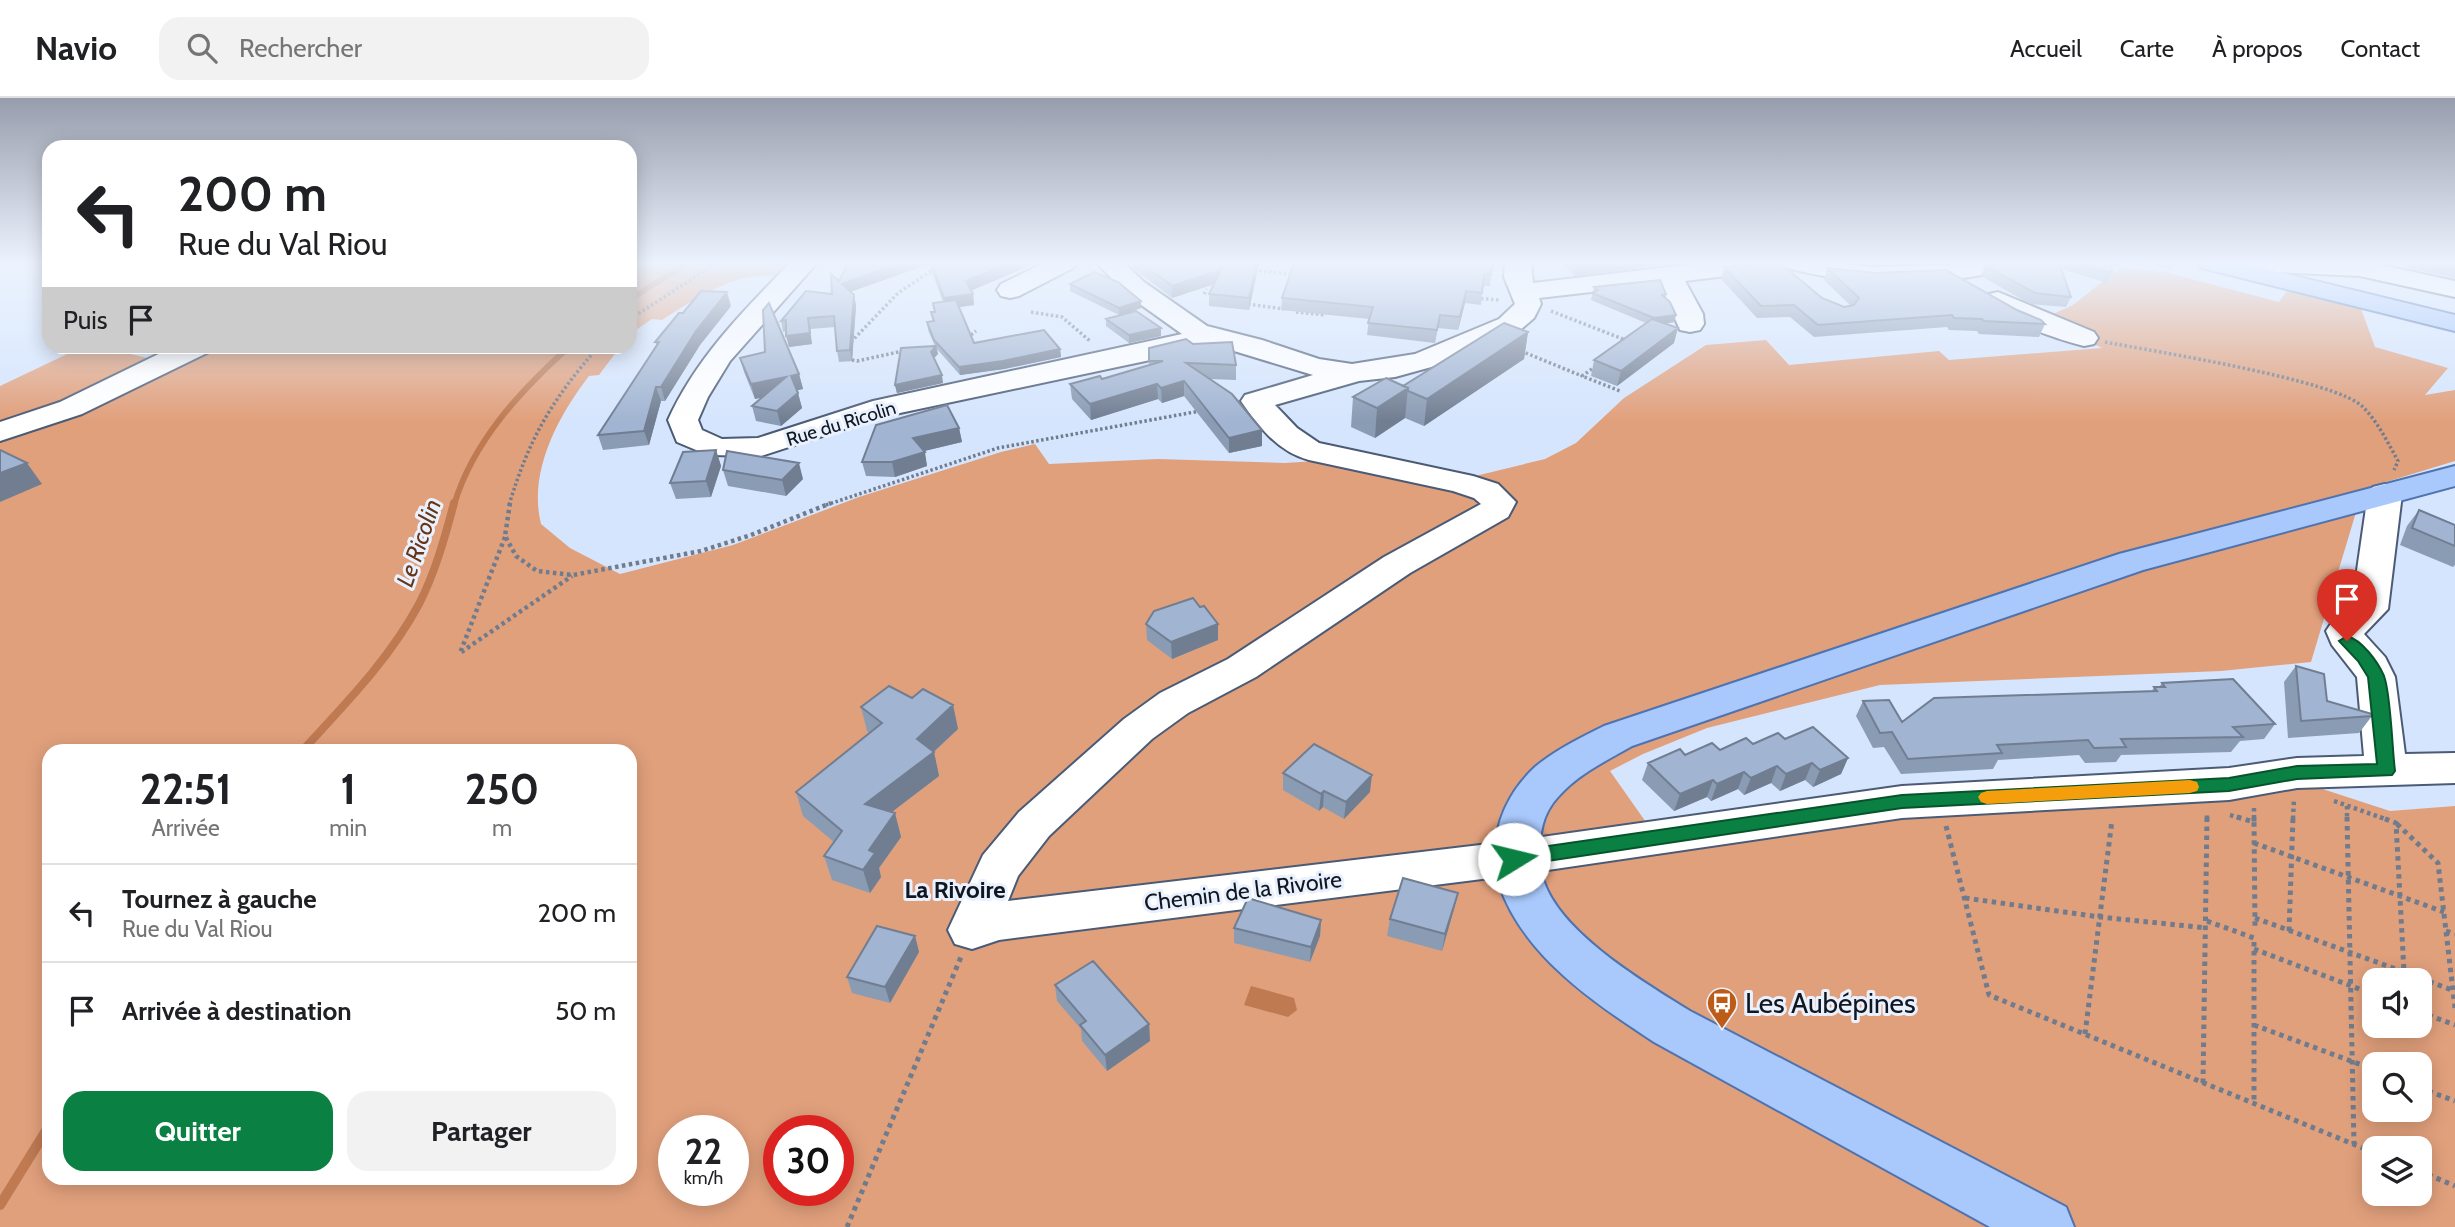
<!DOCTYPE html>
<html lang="fr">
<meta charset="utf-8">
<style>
:root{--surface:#fff;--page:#f2f2f2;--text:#202124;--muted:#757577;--line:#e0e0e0;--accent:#0b8043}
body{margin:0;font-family:Cabin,sans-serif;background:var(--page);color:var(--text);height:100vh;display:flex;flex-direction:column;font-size:26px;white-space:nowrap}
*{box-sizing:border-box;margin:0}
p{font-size:23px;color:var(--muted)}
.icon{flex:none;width:38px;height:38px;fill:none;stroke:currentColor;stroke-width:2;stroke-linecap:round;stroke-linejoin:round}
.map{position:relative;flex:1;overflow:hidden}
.drawer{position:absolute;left:42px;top:646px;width:595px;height:441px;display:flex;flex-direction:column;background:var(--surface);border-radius:21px;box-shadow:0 4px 18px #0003}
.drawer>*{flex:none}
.top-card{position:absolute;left:42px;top:42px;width:595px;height:214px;border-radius:21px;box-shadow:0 4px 18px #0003;background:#fff;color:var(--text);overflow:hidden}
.buttons{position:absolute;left:2362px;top:870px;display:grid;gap:14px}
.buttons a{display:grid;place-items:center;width:70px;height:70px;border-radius:14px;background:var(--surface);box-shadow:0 4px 18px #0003;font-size:35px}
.speed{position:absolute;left:658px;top:1017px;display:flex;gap:14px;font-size:35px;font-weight:700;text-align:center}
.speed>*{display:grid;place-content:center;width:91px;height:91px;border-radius:50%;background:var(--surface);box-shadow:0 4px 18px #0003;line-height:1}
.speed small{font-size:18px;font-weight:400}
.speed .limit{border:10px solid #d22;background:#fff;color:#111}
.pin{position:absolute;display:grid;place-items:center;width:60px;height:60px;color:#fff;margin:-72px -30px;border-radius:50% 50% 50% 0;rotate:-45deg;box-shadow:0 0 7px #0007}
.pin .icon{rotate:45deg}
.me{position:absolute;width:77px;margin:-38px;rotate:81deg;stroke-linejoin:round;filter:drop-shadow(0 0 5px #0008)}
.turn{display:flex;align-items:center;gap:24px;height:147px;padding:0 21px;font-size:32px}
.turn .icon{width:91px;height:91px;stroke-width:2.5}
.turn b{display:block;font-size:49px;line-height:60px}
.then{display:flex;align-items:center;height:66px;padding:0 21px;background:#0003;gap:14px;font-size:26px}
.eta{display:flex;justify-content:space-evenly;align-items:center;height:119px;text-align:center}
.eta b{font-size:42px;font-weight:700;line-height:49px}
.primary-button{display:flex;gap:14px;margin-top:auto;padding:14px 21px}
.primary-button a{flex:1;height:80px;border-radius:21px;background:var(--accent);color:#fff;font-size:28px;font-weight:700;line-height:80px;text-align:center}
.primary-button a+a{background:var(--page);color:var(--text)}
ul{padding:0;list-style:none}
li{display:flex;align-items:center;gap:21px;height:98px;padding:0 21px;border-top:2px solid var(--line)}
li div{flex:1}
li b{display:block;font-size:26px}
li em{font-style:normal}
header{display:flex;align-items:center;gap:42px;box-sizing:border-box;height:98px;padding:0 35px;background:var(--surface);border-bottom:2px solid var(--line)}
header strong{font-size:33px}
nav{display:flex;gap:38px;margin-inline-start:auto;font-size:24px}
.search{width:490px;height:63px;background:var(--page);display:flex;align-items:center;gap:18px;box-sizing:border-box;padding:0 24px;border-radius:21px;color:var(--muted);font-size:26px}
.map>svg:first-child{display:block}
.green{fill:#e1a07c;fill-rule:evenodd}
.water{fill:#bf7a52}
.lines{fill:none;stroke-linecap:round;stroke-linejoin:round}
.stream-far2{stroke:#bf7a52;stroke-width:6}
.stream-far1{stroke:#bf7a52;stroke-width:8}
.stream{stroke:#bf7a52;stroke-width:10}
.minor-casing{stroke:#4b5b75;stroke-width:4}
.major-casing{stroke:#4e73af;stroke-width:4}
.path-far2{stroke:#707c8d;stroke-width:3.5;stroke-dasharray:2.5 2.5;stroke-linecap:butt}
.path-far1{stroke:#707c8d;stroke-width:4.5;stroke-dasharray:3.5 3.5;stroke-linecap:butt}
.path{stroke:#707c8d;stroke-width:5;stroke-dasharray:4.5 4.5;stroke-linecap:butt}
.minor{fill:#fff;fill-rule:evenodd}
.major{fill:#a9c9fd;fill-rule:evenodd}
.wall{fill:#8a9bb4}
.shaded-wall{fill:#717e92}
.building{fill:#a1b4d1;stroke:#717e92;stroke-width:2}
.route{fill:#0b8043;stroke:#07532c;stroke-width:2}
.slow{fill:#f59e0b}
.labels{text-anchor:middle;stroke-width:6;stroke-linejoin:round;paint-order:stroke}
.far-street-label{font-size:19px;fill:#101721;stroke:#eaf1fe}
.street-label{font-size:23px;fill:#101721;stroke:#eaf1fe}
.water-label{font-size:24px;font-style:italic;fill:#653618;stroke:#eaf1fe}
.neighbourhood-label{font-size:24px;font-weight:bold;fill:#101721;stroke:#eaf1fe}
.near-poi-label{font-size:28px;fill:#101721;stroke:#eaf1fe;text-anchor:start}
</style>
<header>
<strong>Navio</strong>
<div class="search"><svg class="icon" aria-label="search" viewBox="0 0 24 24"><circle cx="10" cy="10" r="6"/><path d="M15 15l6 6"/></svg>Rechercher</div>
<nav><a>Accueil</a><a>Carte</a><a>À propos</a><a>Contact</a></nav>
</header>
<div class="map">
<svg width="2455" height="1129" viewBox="0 0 2455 1129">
<rect width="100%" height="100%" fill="#d5e5fd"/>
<!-- green -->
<path class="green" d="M630,165H795L781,180C741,169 695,201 662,222L652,221L630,236Z
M2121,169L2165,174L2279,204L2289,190L2360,208L2375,249L2448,270L2425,297L2455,292V363L2363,391L2311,564L2221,573L1880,587L1707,630L1643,656L1610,673L1662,747L1923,712L2298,683L2390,713L2455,708V1129H0V288L82,249H100L156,262L182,248L620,249L599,277L589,278C558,318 528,374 541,426L570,450L620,476L733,447L859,399L1001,354L1035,346L1049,366L1158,361L1285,365L1333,362L1463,381L1545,361L1576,345L1624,300L1706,247L1766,242L1789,267L1939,253L1949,262L2102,250L2042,221L2073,207ZM49,653H630V1080H49ZM2375,882H2420V928H2375ZM2375,966H2420V1012H2375ZM674,1032H733V1092H674ZM779,1032H838V1092H779ZM2375,1050H2420V1096H2375Z"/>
<!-- water -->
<path class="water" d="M1251,888L1294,900L1297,912L1288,919L1244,907Z"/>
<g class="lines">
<!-- stream-far2 -->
<path class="stream-far2" d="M630,201L688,165
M454,407C473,343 521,292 570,248"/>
<!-- stream-far1 -->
<path class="stream-far1" d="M302,653C344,607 389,562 419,506C435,475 445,439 454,405"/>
<!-- stream -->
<path class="stream" d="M0,1107L49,1028"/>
<!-- minor casing -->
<g class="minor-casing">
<path id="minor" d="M790,165H817L730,263L708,299L698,322L702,332L722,341L758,340L873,303L1182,236L1126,196L1097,165H1124L1144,184L1207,228L1262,242L1319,261L1352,266L1415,256L1499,221L1515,206L1504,179L1505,165H1531L1533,185L1703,165H1779L1775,170L1766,173L1685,183L1703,216L1704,226L1700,232L1690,234L1680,232L1660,186L1539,200L1541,206L1534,220L1519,233L1435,268L1395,279L1359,283L1275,307L1297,330L1319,345L1473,378L1498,386L1516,404L1508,419L1410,475L1256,579L1188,615L1152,641L1049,738L1018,778L1008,803L1514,743L1902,688L2229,670L2297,660L2364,658L2357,579L2332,547L2326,533L2332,524L2352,507L2368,396L2373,389L2385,386L2397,389L2402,396L2388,511L2364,536L2385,559L2395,579L2405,656L2455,655V685L2297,690L2229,702L1902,720L1514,777L999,842L972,851L955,846L948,832L983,757L1019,714L1124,621L1160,595L1228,561L1384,459L1481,406L1474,400L1453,393L1309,362C1278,354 1258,328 1241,303L1245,297L1313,277L1211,246L1169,258L881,319L761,358L708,357L677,344L668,322C696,260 743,213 790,165Z
M1044,165H1077L1073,170L1019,198L1010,200L1001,198L997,192L1001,186Z
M1783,165H1830L1873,169L2017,165L2013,170C1940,189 1860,189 1787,170Z
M2241,165H2372L2455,183V199L2360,178L2254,173L2245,170Z
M1998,194L2094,234L2098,240L2094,246L2084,248C2060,242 1998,222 1985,202L1989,196Z
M175,248H213L209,254L82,316L0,343V324L60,304Z"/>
</g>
<!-- major casing -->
<g class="major-casing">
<path id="major" d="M2198,165H2242L2455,217V233L2202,170Z
M2455,368V388L2143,472L1632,648C1606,663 1578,676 1558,699C1543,715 1538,737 1541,758C1542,766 1541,777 1544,784C1562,836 1645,885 1690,913L2066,1109L2074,1129H1990L1654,944C1595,905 1523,858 1499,786C1496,779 1497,768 1496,760C1493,726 1510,692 1535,669C1555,652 1580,640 1604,628L2119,456Z"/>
</g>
<!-- path-far2 -->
<path class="path-far2" d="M1254,172L1294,177
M1204,196L1207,191
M1476,200L1499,202
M1248,206L1284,211
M1551,213L1628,243
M1031,214L1062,219L1090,243
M1296,214L1326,217
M630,221L717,165
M967,240L976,233
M851,244L898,195L943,165
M2105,244C2152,253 2337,282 2363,309C2378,324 2388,345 2398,363L2394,372
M1521,253L1582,278
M847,261L857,263L903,253
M1596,268L1582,278L1620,293
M509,407C530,338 552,302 599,248
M826,407L998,350L1200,313"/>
<!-- path-far1 -->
<path class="path-far1" d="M510,405L505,438L516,458L537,473L573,477L701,453L751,437L831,405
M505,439L460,555L572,478
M2334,703L2385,721
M2347,708V721
M2254,710V721
M2230,717L2243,721
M2207,721V716
M2293,721L2294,701"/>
<!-- path -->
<path class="path" d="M2237,719L2254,724L2255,829
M2254,719V724
M2347,719L2354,1046
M2397,726L2438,765L2455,910
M1946,728L1989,897L2375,1055
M2254,745L2444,814
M1965,800L2100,819L2207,830
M2255,820L2404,874L2396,725L2380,719
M2207,823L2254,840V1006
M2289,833L2293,719
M2446,833L2455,836
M2254,851L2375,897
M2404,874L2452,892
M2420,914L2455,927
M2254,927L2375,972
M2085,936L2112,722
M2203,985L2207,719
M2420,990L2455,1003
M2420,1073L2455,1088
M847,1129L961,859"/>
<!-- minor -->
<use href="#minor" class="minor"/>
<!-- major -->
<use href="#major" class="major"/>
</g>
<!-- wall -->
<path class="wall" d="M848,165H1036L971,192L973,196L974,207L959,209L974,245L1060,251L1061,259L1004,271L960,277L937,251L938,256L934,260L943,285L897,295L895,287L935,248L928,232L927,224L933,223L931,214H935L933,205L943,204L929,166L850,194L854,197L856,208L852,263L839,264L837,253L835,229L810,231L812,246L789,249L786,233L783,234L781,223L832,196Z
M1133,165H1259L1249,212L1209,208V196L1214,186L1172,200L1133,170Z
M1493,165L1490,188H1483L1481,207L1465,205L1458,232L1438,230L1435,245L1367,237L1369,221L1281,212L1282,200Z
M1562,165H1671V166L1574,178Z
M1857,165H1929L1873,166Z
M2003,165H2121L2119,169L2111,168L2112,175L2107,185L2062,171L2071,199L2066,209L2030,206L1981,178L1985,168Z
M2148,165H2176L2171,171Z
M2404,165H2455V180L2408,170Z
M1724,169L1822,200L1844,209L1851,208L1824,182L1827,170L2017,212L2045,226L2039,239L1979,236L1977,233L1949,232L1947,229L1814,239L1790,219L1757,220L1721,181Z
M1070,186L1141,210L1121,217L1161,230V238L1129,245L1106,228V221L1119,217L1070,193Z
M1594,189L1666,196V200L1676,217L1674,224L1665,226L1674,245L1617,288L1591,278L1594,262L1646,225L1591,202Z
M731,208L700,247L665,303H661L649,347L603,352L598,337L657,248L655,244L683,215Z
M1528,234L1524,261L1424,328L1405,320L1375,340L1351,329L1353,299L1403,288Z
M1193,246L1236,267V282L1210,281L1262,332V348L1229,355L1184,298L1162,305L1158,301L1091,322L1072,301L1070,286L1102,281L1149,267V250Z
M740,260L799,276L803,291L797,292L802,310L781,328L756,323L752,308L762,299L755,301L744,274Z
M959,330L962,344L924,353L927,368L895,379L866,378L862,364Z
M716,352L721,368L711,399L676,401L670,385Z
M723,372L803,381L786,398L728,388Z
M2419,412L2455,427V467L2453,469L2400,447L2407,428Z
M1200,509L1218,526V542L1172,561L1147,542L1146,526Z
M2296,568L2327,603L2372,618L2359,635L2288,640L2284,584Z
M2162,585L2275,626L2264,641L2240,643L2231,654L2121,657L2116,664L2085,665L2079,657L1998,662L1993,671L1901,676L1884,649L1873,650L1856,618L1863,603L1902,624L2152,593L2154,589H2159Z
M912,600L953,607L958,631L934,654L939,678L891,714L895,715L901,739L879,770L881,779L870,795L832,782L824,758L834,744L803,718L796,694L869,635L867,633L861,609Z
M1785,641L1848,660L1841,676L1813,689L1805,682L1780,693L1771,685L1744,697L1738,691L1711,703L1707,699L1674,713L1642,682L1648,665L1685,657Z
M1283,675L1370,694L1344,721L1323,709L1319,713L1283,692Z
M1458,795L1454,811L1442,853L1387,838L1390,821Z
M1321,822L1320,838L1310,864L1234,845V830Z
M915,838L919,854L890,905L852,895L847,879Z
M1055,887L1149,926L1150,943L1107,973L1082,943L1081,931L1057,903Z"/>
<!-- shaded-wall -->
<path class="shaded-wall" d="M901,165H929V166L844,196L842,186Z
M1010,165H1036L968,194L966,183Z
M1257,165H1259L1249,212V200Z
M1593,165H1671V166L1574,178L1576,167Z
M1221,172V184L1172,200V188Z
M1466,193L1465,205L1458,232L1460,219Z
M727,194L731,208L700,247L665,303L661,289L696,233Z
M973,196L974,207L946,211L944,200Z
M854,197L856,208L852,263L850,252Z
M1141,203V210L1119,218V210Z
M1676,217L1674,224L1652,228L1654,220Z
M808,220L812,246L789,249L786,238Z
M1161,230V238L1129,245V237Z
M1678,230L1674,245L1617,288L1621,273Z
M1528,234L1524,261L1424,328L1427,301Z
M936,248L938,256L932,262L931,254Z
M1060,251L1061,259L1004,271L960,277L959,269Z
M799,276L803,291L794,293L791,278Z
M942,277L943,285L897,295L895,287Z
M786,279L789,294L755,301L751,286Z
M1184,283V298L1162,305L1161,290Z
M1157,286L1158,301L1091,322L1090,306Z
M656,289L661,303L649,347L644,333Z
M1408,290L1405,320L1375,340L1377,310Z
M798,295L802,310L781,328L777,313Z
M959,330L962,344L916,355L913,340Z
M1262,332V348L1229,355V340Z
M716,352L721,368L711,399L706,383Z
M925,354L927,368L895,379L892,364Z
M27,365L42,386L0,404V375Z
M799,365L803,381L786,398L782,382Z
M1218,526V542L1172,561L1171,544Z
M953,607L958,631L932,655L934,654L939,678L871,730L865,706L917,641Z
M1848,660L1841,676L1813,689L1820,672Z
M1812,665L1805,682L1780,693L1786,676Z
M1777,668L1771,685L1744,697L1751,680Z
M1744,674L1738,691L1711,703L1717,686Z
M1372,677L1370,694L1344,721L1346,704Z
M1713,682L1707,699L1674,713L1680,696Z
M1324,693L1323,709L1319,713L1321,696Z
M895,715L901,739L879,770L881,779L870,795L863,772L869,752Z
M1458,795L1454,811L1442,853L1445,836Z
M1321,822L1320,838L1310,864L1311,849Z
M915,838L919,854L890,905L885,889Z
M1149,926L1150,943L1107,973L1105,957Z"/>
<!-- building -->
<path class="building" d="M848,165H901L842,186L854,197L850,252L837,253L834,218L808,220L810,235L786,238V222L781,223L806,193L832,196L831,176L839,183Z
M931,165H1010L966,183L973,196L944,200Z
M1141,165H1257L1249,200L1209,196L1221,172L1172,188Z
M1294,165H1493L1491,176H1484L1482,195L1466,193L1460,219L1440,217L1437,232L1368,225L1373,209L1282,200Z
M1574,165H1593L1576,167Z
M1770,165H1780L1822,200L1844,209L1854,207L1859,200L1827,170L1877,175L1946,172L2017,212L2041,222L2045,226L1984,223L1982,221L1954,220L1952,217L1818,227L1794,207L1761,208L1724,169Z
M2003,165H2059L2071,199L2035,195L1985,168Z
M2080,165H2110L2112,175Z
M1094,174L1118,184L1141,203L1119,210L1070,186Z
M1660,182L1666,196L1662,197L1670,204L1676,217L1654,220L1592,195L1598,192L1594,189Z
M701,193L727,194L696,233L661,289H656L644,333L598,337L659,244H655L679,215H683Z
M956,202L974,245L1044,232L1060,251L1003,263L959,269L934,242L927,224L934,223L931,214H935L933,205Z
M769,205L799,276L791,278L798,295L777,313L752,308L786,279L751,286L740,260L765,254L763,212Z
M1136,213L1161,230L1129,237L1106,221Z
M1652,221L1678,230L1621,273L1594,262Z
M1504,225L1528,234L1427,301L1408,293V290L1403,288Z
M1186,241L1193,246L1232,244L1236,267L1186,265L1232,296L1262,332L1229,340L1184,283L1161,290L1157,286L1090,306L1070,286L1100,278L1102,281L1163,263H1149V250Z
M936,248L931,254L942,277L895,287L901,250Z
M1386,280L1408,290L1377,310L1353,299Z
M947,307L959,330L913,340L925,354L892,364H862L876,327Z
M0,352L27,365L0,375Z
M716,352L706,383L670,385L683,354Z
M727,353L799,365L782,382L723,372Z
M2419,412L2455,427V448L2412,430Z
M1193,500L1200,509L1204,508L1218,526L1171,544L1146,526L1154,513Z
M2296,568L2324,576L2327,603L2372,616V618L2301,623Z
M2233,581L2275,626L2233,629L2243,639L2121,641L2126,649L2094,650L2088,642L1997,647L2002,655L1908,661L1892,634L1880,635L1863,603L1889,602L1902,624L1934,600L2157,593L2154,589H2165L2162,585Z
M889,588L912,600L923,591L953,607L917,641L934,654L865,706L895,715L869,752L875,755L863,772L824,758L842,733L796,694L882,625L861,609Z
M1813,629L1848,660L1820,672L1812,665L1786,676L1777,668L1751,680L1744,674L1717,686L1713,682L1680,696L1648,665L1680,651L1685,657L1712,645L1720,652L1746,640L1753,646L1778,635L1785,641Z
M1314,646L1372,677L1346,704L1324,693L1321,696L1283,675Z
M1403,780L1458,795L1445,836L1390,821Z
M1248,800L1321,822L1311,849L1234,830Z
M877,828L915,838L885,889L847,879Z
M1093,863L1149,926L1105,957L1080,927L1086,923L1055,887Z"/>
<!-- sky -->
<linearGradient id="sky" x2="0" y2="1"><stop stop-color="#979dac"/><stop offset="0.51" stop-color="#ecf3fe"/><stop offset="1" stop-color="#ecf3fe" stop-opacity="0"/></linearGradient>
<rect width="2455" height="323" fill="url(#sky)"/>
<!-- route -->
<path class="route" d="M2347,538C2362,542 2378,564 2384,578C2391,597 2392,650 2395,673L2392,677L2297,681L2229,693L1902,710L1514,768L1508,766L1505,761L1508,755L1514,753L1902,697L2229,680L2297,668L2377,666L2368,579L2358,563L2339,543Z"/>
<!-- slow -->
<path class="slow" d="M2190,682L2197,684L2199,689L2197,693L2190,695L1987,706L1981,704L1978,699L1981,695L1987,693Z"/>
<!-- icons -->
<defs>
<g id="bus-pin" transform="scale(1.575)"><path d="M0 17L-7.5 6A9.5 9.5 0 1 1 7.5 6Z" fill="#bc5c16" stroke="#eaf1fe"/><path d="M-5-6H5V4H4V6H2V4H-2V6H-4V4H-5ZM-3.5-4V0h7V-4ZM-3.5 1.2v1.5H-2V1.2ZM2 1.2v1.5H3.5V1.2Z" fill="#fff"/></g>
</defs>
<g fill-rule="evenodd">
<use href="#bus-pin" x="1722" y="905"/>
</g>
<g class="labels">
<!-- far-street labels -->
<g class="far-street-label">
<text transform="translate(841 325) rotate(-17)" y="7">Rue du Ricolin</text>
</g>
<!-- street labels -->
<g class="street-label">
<text transform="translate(1243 793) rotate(-7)" y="8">Chemin de la Rivoire</text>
</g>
<!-- water labels -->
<g class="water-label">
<text transform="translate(419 445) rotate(-71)" y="8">Le Ricolin</text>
</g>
<!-- neighbourhood labels -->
<g class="neighbourhood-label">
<text x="955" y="800">La Rivoire</text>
</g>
<!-- near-poi labels -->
<g class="near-poi-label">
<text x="1745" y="915">Les Aubépines</text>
</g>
</g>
</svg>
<div class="buttons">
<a><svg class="icon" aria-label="sound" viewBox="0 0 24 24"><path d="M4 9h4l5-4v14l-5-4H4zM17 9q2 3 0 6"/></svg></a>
<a><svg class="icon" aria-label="search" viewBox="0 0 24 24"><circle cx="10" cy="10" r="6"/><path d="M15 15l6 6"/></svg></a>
<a><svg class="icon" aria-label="layers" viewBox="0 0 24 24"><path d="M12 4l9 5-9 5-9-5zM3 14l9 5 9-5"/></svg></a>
</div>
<div class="speed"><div>22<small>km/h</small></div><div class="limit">30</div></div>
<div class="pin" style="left:2347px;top:543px;background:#d93025"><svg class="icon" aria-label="arrive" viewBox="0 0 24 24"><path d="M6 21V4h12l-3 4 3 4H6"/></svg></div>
<svg class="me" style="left:1514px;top:761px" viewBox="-20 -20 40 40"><circle r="19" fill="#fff"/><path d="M0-13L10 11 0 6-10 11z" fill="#0b8043"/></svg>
<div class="top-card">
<div class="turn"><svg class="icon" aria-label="left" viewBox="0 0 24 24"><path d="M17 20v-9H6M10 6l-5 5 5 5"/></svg><div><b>200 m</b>Rue du Val Riou</div></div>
<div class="then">Puis<svg class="icon" aria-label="arrive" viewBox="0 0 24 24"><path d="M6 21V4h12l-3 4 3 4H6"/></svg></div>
</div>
<section class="drawer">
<div class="eta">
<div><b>22:51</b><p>Arrivée</p></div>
<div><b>1</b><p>min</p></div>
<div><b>250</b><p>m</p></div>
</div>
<ul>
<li><svg class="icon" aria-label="left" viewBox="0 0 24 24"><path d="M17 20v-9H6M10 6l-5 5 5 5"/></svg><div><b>Tournez à gauche</b><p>Rue du Val Riou</p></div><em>200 m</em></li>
<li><svg class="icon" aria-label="arrive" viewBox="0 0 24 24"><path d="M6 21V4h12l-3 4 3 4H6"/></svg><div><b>Arrivée à destination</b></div><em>50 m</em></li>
</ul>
<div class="primary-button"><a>Quitter</a><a>Partager</a></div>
</section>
</div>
